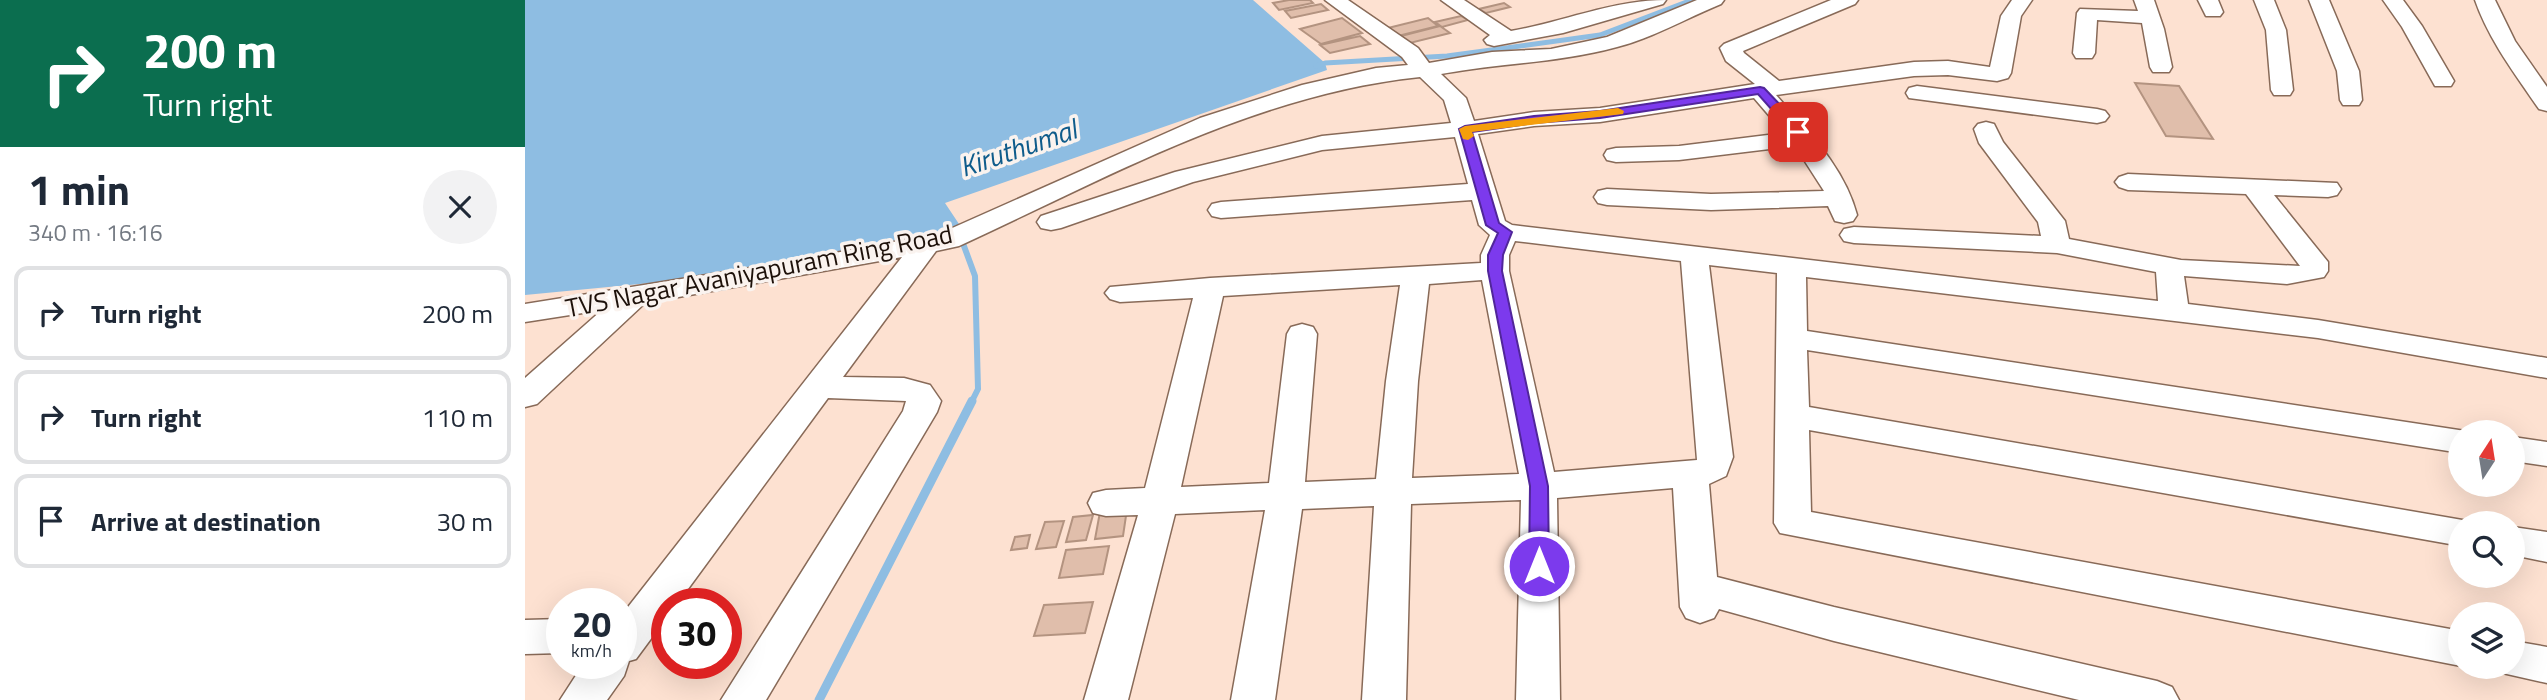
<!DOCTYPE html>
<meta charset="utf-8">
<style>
:root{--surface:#fff;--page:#f2f2f3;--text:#1f2937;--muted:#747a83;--line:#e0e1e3}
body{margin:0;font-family:"Titillium Web",sans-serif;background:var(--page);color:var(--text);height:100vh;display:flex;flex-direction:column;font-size:26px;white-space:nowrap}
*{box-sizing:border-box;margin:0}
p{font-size:23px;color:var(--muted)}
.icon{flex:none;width:38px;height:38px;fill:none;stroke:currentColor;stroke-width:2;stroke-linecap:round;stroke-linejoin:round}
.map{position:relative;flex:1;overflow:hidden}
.sheet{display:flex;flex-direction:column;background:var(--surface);width:525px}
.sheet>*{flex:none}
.top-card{background:#0b6e4f;color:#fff;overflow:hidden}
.needle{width:46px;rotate:12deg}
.fabs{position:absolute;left:1923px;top:420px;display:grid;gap:14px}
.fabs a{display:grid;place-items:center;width:77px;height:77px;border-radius:50%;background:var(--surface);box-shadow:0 7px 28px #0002;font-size:35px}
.speed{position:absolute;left:21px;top:588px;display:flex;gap:14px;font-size:35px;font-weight:700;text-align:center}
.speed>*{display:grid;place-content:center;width:91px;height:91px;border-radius:50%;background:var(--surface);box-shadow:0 7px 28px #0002;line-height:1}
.speed small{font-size:18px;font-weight:400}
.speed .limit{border:10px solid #d22;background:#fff;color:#111}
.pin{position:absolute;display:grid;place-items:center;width:60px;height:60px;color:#fff;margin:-30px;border-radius:14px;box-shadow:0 4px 10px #0006}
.me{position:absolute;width:77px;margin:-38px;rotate:0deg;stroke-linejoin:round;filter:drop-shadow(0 0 5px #0008)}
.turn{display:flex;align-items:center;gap:24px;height:147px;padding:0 28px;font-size:32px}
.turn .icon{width:91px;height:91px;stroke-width:2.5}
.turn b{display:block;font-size:49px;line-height:60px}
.round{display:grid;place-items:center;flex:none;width:74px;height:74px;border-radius:37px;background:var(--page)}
.headline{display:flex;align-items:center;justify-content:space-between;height:119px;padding:0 28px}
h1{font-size:42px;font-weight:700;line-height:52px}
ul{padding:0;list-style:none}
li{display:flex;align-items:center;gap:21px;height:94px;margin:0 14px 10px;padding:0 14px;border:4px solid var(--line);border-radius:14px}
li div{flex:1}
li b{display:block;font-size:26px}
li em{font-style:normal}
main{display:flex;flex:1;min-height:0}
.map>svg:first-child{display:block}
.water{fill:#8ebde2}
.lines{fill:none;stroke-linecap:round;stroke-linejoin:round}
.stream-far2{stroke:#8ebde2;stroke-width:5}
.stream-far1{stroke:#8ebde2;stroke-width:6}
.stream{stroke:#8ebde2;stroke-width:9}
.building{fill:#e0beab;stroke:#b39380;stroke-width:2}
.minor-casing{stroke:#886a58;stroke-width:3}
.minor{fill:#fff;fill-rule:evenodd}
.route{fill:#7c3aed;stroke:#51269a;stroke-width:2}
.slow{fill:#f59e0b}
.labels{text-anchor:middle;stroke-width:7;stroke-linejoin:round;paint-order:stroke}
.street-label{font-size:26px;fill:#1d110a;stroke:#faf3ef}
.water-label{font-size:28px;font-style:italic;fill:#0f5c8b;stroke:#faf3ef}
</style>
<main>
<section class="sheet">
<div class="top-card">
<div class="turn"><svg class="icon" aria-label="right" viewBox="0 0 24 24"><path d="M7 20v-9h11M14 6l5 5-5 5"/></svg><div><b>200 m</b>Turn right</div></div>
</div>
<div class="headline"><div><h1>1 min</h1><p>340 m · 16:16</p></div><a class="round"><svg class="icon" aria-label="close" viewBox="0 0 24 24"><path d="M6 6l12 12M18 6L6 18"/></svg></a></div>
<ul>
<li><svg class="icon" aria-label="right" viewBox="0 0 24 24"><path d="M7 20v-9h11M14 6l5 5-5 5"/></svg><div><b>Turn right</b></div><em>200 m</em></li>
<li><svg class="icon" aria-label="right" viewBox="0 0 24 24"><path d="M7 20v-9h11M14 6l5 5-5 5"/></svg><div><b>Turn right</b></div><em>110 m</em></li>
<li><svg class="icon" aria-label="arrive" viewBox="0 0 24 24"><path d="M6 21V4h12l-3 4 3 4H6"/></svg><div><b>Arrive at destination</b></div><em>30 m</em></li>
</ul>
</section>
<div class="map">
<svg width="2022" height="700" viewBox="0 0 2022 700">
<rect width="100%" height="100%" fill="#fde1d1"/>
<!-- water -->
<path class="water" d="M0,0H728L800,63L802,70L420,203L436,227L219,274L0,295Z"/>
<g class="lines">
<!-- stream-far2 -->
<path class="stream-far2" d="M791,66L800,63L922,56L1075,35L1167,0"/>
<!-- stream-far1 -->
<path class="stream-far1" d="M436,238L450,276L453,389L446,403"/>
<!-- stream -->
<path class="stream" d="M294,700L447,401"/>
</g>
<!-- building -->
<path class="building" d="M764,0H785L788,3L754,10L748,3Z
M979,3L985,7L961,13L954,9Z
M796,4L803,10L766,18L760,11Z
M936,16L943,20L917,27L910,22Z
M817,18L837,33L796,44L775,29Z
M903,18L913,26L873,36L863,28Z
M915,26L925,33L885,43L876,36Z
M835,36L845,44L805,53L795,45Z
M1610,83L1654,86L1688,139L1641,136Z
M602,509L598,536L570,539L575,512Z
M568,515L561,540L541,542L548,517Z
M539,521L531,547L511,549L520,522Z
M505,535L502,548L486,550L490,537Z
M584,546L578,574L534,578L541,550Z
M568,602L560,633L509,636L519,605Z"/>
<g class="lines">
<!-- minor casing -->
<g class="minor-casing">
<path id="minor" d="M800,0H823L893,48L904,63L967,52L1026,49L1082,37L1172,0H1199L1196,4C1162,18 1127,38 1092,47C1034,63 975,63 916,74L941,98L949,121L1009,112L1075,108L1230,84L1201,61L1195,48L1199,44L1306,0H1333L1330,4L1218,51L1219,53L1254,81L1389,62L1423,61L1465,67L1476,16L1487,0H1507L1496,16L1486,73L1483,78L1472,81L1423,75L1389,76L1251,95C1283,132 1319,166 1332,215L1328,221L1319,223L1310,221L1303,206L1186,210L1082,205L1073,203L1069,197L1073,191L1082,189L1186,194L1299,191L1270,146L1154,160L1091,162L1082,160L1079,155L1082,150L1091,148L1154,146L1259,133L1229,98L1075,122L1009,126L953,134L980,221L987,225L1633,301L1631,272L1532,253L1329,243L1319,241L1315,235L1319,229L1329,227L1516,236L1513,222L1454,143L1449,129L1453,124L1461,122L1469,124L1478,142L1540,221L1544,239L1656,260L1775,266L1721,194L1603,190L1594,187L1590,182L1594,177L1603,174L1812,183L1816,189L1812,195L1803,197L1749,195L1803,262V271L1799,277L1762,284L1659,276L1663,304L1793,320L2022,358V378L1793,338L1281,277L1282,331L1947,432H1936V453L1282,350L1284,407L1949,522L1936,523V546L1284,430L1286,512L1936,631V666L1255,533L1249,523L1252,273L1184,265L1208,457L1201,476L1184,484L1192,577L1309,607L1632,681L1647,687L1654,700H1554L1309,641L1194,609L1189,618L1175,623L1161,618L1155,607L1148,488L1032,498L1035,700H991L996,500L886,504L881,700H837L849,506L777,509L750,700H706L740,510L650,514L603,700H559L613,515L581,516L568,513L563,503L568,493L581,490L620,488L668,298L595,302L585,299L580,293L585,287L685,278L956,263V255L965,235L954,225L947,200L696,218L687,216L683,210L687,204L696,202L943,184L930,137L797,150L668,182L536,228L526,230L516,228L512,222L516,216L650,172L797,136L926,123L919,100L895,77C730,94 582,178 434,246L411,251L318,377L379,378L405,385L416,401L412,412L241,700H196L378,411L381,401L303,398L152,604H142V617L111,659L104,661L99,676L82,700H35L59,663H96V616L377,257L120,303L12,404L0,407V378L77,310L0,322V304L257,263L416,233L675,118L777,85L851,68L883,65L877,57ZM990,241L1156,261L1172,460L1029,472L984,271V255ZM957,280L994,474L887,478L893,381L904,284ZM875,285L861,381L851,479L780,482L792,334L788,327L777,324L766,327L762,334L744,483L656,487L698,296Z
M916,0H939L986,31C1038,22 1088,0 1141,0L1138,4L1038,33L969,46L962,44L959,40L965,35Z
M1609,0H1629L1639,29L1647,67L1644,72H1628L1625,67L1617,23L1572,20L1570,53L1567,58H1551L1548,53L1552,13L1555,9L1613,11Z
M1673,0H1693L1698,12L1695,16H1681Z
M1729,0H1749L1761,30L1768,90L1765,95H1749L1746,90L1741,30Z
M1784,0H1804L1834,71L1837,100L1834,105H1818L1815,100L1812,71Z
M1858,0H1878L1897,26L1929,81L1926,86H1910L1877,27Z
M1950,0H1970L1990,41L2022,87V111L2014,109C1990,74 1964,40 1950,0Z
M1392,86L1572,109L1580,111L1584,116L1580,121L1572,123L1384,98L1381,93L1384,88Z
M1988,437L2022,442V466L1988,461Z
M1988,527L2022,532V562L1988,555Z
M37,619V653L0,654V620Z
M1988,641L2022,647V683L1973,672L1971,667H1988Z"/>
</g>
<!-- minor -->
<use href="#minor" class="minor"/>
</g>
<!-- route -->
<path class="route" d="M1235,87L1239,88L1278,129V135H1269L1233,94L1075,118L1009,123L947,132L974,223L987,232L978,255L977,271L1023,486L1024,566L1021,572L1014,574L1007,572L1004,566L1005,486L963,271V255L973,233L961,225L934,129L940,126L1009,116L1075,111Z"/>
<!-- slow -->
<path class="slow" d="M1093,108L1099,111L1098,114L947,132L949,136L943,140L938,139L934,129L940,126Z"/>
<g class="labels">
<!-- street labels -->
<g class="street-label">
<text transform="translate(234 271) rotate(-11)" y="9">TVS Nagar Avaniyapuram Ring Road</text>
</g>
<!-- water labels -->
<g class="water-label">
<text transform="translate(493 148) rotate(-19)" y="10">Kiruthumal</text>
</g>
</g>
</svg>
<div class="fabs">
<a><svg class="needle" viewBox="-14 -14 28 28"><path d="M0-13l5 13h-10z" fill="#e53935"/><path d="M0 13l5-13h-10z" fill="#747a83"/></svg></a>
<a><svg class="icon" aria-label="search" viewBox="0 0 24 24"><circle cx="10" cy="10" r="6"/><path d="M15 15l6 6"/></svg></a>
<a><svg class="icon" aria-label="layers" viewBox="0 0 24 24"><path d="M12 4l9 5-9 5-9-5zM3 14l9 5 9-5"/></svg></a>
</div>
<div class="speed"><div>20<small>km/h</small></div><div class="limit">30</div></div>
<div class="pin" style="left:1273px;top:132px;background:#d93025"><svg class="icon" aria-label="arrive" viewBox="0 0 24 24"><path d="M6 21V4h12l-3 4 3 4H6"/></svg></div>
<svg class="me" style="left:1014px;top:566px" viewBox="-20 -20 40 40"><circle r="17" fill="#7c3aed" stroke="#fff" stroke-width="3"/><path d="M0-11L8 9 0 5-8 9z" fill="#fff"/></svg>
</div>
</main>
